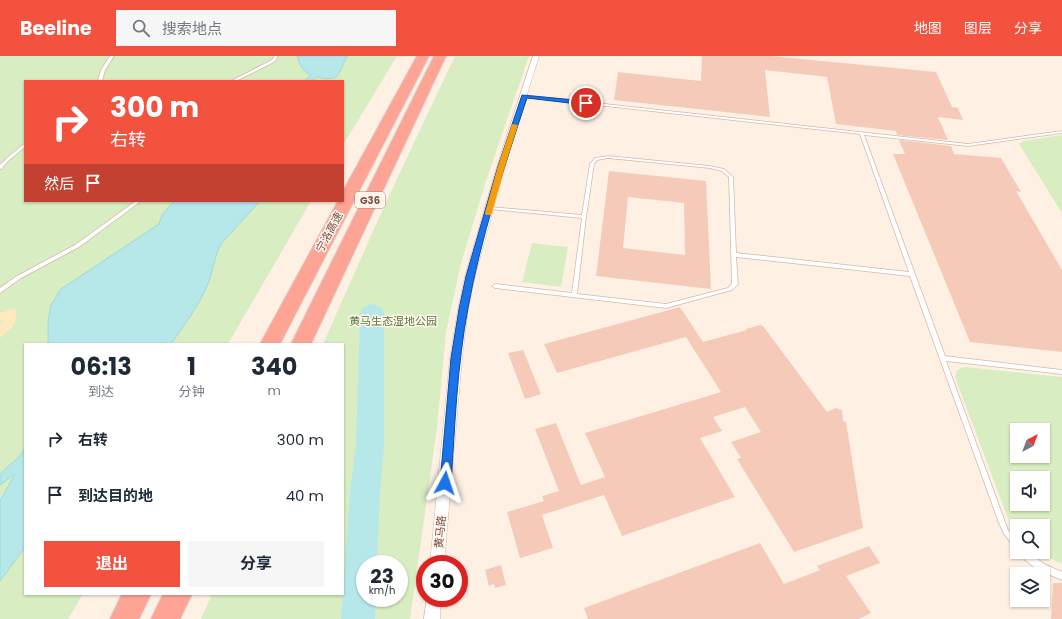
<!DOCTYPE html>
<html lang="zh">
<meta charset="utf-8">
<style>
:root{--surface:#fff;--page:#f6f6f7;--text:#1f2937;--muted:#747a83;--accent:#f3523e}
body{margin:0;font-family:Poppins,"Noto Sans SC",sans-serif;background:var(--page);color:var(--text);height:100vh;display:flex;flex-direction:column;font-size:15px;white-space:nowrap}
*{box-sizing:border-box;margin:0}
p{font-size:13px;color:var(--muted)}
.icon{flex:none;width:22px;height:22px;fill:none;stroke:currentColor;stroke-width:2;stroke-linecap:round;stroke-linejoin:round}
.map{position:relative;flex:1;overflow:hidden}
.drawer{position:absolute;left:24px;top:287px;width:320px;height:252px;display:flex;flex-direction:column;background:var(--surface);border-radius:0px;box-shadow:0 1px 3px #0004}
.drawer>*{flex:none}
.guide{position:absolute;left:24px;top:24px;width:320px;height:122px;border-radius:0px;box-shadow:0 1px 3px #0004;background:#f3523e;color:#fff;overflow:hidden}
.needle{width:26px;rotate:41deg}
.fabs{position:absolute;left:1010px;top:367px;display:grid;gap:8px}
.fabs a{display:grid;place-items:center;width:40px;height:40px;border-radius:0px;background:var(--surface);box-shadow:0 1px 3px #0004;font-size:20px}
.speed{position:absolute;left:356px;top:499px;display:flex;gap:8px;font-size:20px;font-weight:700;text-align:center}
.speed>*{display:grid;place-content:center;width:52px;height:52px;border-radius:50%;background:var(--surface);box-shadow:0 1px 3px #0004;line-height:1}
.speed small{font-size:10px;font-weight:400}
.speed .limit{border:6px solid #d22;background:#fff;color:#111}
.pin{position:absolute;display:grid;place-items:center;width:34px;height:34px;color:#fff;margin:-17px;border:2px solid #fff;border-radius:50%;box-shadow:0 1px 4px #0007}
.me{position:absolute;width:44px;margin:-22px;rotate:5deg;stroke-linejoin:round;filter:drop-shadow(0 0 3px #0008)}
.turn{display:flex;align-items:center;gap:14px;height:84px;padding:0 20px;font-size:18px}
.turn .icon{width:52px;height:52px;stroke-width:2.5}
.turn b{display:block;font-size:28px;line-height:34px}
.then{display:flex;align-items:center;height:38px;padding:0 20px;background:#0003;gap:8px;font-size:15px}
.eta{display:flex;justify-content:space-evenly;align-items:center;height:68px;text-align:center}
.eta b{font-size:24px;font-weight:700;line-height:28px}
.button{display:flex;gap:8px;margin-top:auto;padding:8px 20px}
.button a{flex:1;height:46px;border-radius:0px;background:var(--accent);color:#fff;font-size:16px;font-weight:700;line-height:46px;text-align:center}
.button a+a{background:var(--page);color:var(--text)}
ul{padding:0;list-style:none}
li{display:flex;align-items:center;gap:12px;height:56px;padding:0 20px}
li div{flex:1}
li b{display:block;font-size:15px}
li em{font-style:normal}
header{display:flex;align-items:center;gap:24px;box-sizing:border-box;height:56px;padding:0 20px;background:var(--accent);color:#fff}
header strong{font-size:19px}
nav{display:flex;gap:22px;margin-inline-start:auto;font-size:14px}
.search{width:280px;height:36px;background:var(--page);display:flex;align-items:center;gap:10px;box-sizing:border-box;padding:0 14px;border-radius:0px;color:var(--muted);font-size:15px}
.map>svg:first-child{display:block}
.green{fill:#d8edc1;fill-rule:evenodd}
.sand{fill:#ffe9bd}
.water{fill:#b6e8ea;stroke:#9bdadc}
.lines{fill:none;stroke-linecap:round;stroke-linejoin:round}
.river{fill:#b6e8ea;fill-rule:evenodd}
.building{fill:#f6cab9;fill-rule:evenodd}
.lane-casing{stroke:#d3b9ab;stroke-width:1.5}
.street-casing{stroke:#d3b9ab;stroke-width:1}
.highway-casing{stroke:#dcd2cf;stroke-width:2}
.lane{fill:#fff;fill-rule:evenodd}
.street{fill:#fff;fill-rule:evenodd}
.highway{fill:#fea495;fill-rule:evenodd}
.route{fill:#1a73e8;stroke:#114b97}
.slow{fill:#f59e0b}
.labels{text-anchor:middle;stroke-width:3;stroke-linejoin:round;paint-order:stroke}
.shield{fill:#fff5ec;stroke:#a18478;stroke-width:1}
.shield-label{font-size:10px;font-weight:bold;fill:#795347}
.street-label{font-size:11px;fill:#795347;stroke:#fff5ec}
.park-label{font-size:11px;fill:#557a3b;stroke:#fff5ec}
</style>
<header>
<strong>Beeline</strong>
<div class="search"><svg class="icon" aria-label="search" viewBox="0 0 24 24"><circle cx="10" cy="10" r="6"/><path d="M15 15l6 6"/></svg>搜索地点</div>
<nav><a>地图</a><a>图层</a><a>分享</a></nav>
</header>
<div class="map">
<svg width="1062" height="563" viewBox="0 0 1062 563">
<rect width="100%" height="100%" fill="#fef1e4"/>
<!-- green -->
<path class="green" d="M0,0H397L343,89V25H25V145H311L228,288H25V538H83L68,563H0Z
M455,0H529L486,125L461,207L446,276L437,371L410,563H201L212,538H343V288H323L386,146ZM365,508H399V542H365Z
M1062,79V157L1019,88L1023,85Z
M532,187L568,191L561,231L522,226Z
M965,311L1062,321V508L1037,496H1043V470H1017V481L1012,473L956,324L955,320L957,314ZM1017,374H1043V400H1017ZM1017,422H1043V448H1017Z"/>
<!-- sand -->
<path class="sand" d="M13,253L17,255L14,269L0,282V269L3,265H0V257Z"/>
<!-- water -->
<path class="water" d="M297,0H348C337,15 344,27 317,21L311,25H304L311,19C302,16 300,8 297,0Z
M174,145H260L221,188C214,201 213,216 207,230C198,251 184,269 171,288H48V266L51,249L61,233L159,168L162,159Z
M25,392V491L0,525V445L15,418L0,429V418L21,399Z"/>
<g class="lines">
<!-- river -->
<path class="river" d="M372,248L381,251L384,257V390L380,435L377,508H365V542H376L375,563H341L350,435L356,390L360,257L363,251Z"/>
</g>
<!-- building -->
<path class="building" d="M702,0H771L936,16L952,51L958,52L963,64L938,61L948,84L897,79L896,75L836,68L827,21L765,14L770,61L614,44L618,16L701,25Z
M899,84L951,90L954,98L1001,102L1021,136L1016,135L1062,214V296L970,286L893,98H905Z
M609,115L706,125L711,233L596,220ZM628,141L684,147L685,199L623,192Z
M680,251L703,286L747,274L746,273L760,269L763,270L827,356L835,352L842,354L843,365L846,366L863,472L794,496L737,403L741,402L731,386L761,376L745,351L713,361L722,375L700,382L735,441L622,480L604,439L542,459L553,492L520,502L507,456L544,445L542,440L559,435L535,373L556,367L581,429L605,421L585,377L721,336L686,281L557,317L544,288Z
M523,294L541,338L525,343L508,297Z
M760,487L784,528L820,514L817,510L869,490L880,507L846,520L871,557L859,563H588L584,552Z
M501,509L506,529L495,532L494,528L489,530L485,514Z
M1053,527H1062V563H1051Z"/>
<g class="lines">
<!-- lane casing -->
<g class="lane-casing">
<path id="lane" d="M110,0H114L105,14L102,25H98L101,14Z
M274,0H278L275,5L270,8L236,25H231L268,6L273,3Z
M523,39L968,88L1062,75V77L968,90L864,79L945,300L1062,314V318L946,305L1005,466L1008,474L1017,484V494L1015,492L1004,478L999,467L910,220L736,201L738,228L732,234L666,252L495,232L492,230L495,228L572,237L582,162L490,153L488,152L490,151L582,159L590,108L595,102L608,100L710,110L724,113L733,121L736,197L909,216L860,78L524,41H523ZM608,102L710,112L722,115L729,121L732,227L728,232L666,248L577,238L586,161L594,108L597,104Z
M24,88H25V91L9,104L1,113H0V109L7,102Z
M136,145H141L79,191L21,222L0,237V232L17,220L75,189Z
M1018,496H1028L1044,508L1062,516V524L1038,514L1019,499Z"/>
</g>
<!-- street casing -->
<g class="street-casing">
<path id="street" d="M533,0H539L505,110L475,220L468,253L462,302L444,508H430L450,302L458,253L465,220L497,110Z
M427,542H441L440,563H424Z"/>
</g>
<!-- highway casing -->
<g class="highway-casing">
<path id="highway" d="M417,0H429L280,288H260L338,145H343V135Z
M434,0H446L311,288H291Z
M122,538H151L139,563H110Z
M163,538H192L180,563H151Z"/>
</g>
<!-- lane -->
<use href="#lane" class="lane"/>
<!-- street -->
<use href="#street" class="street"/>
<!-- highway -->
<use href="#highway" class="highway"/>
</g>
<!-- route -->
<path class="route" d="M522,39L586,45L589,47L586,49L527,42C504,111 481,181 468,252C457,310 455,369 451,427L449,430L445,432L441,430L440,427L451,302L459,253L466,220L498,110Z"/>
<!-- slow -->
<path class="slow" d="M512,68L518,69L505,110L492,157L491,159H486L485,157L498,110Z"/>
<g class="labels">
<!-- shield labels -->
<rect class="shield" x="355" y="136" width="30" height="16" rx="3"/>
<g class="shield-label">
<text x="370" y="148">G36</text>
</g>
<!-- street labels -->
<g class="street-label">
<text transform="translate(329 176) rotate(-62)" y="4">宁洛高速</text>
<text transform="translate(440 476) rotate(-85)" y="4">黄马路</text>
</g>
<!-- park labels -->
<g class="park-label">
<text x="393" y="269">黄马生态湿地公园</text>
</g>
</g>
</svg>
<div class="fabs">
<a><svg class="needle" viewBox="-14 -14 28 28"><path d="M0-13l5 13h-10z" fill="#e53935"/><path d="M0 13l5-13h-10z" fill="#747a83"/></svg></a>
<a><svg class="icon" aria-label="sound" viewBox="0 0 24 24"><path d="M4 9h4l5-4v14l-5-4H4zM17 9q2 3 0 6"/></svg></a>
<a><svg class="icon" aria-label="search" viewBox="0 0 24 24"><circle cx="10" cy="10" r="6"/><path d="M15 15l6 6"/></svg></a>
<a><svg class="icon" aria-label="layers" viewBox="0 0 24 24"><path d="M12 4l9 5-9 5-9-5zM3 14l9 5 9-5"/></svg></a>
</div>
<div class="speed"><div>23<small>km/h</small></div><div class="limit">30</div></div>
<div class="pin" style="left:586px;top:47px;background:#d93025"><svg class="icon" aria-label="arrive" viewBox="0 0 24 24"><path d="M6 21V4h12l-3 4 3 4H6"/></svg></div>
<svg class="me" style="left:445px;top:427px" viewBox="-20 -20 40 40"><path d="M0-17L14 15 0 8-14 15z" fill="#1a73e8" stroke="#fff" stroke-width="4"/></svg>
<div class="guide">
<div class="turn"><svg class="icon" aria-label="right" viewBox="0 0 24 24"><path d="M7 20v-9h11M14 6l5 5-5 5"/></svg><div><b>300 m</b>右转</div></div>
<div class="then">然后<svg class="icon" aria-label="arrive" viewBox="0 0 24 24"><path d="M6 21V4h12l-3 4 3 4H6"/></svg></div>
</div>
<section class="drawer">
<div class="eta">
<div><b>06:13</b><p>到达</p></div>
<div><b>1</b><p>分钟</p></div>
<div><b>340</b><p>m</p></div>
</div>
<ul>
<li><svg class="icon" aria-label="right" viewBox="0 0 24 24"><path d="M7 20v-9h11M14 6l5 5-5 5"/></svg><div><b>右转</b></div><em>300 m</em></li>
<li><svg class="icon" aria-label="arrive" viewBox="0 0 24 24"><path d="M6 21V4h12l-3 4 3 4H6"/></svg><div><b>到达目的地</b></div><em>40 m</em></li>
</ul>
<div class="button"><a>退出</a><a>分享</a></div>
</section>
</div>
